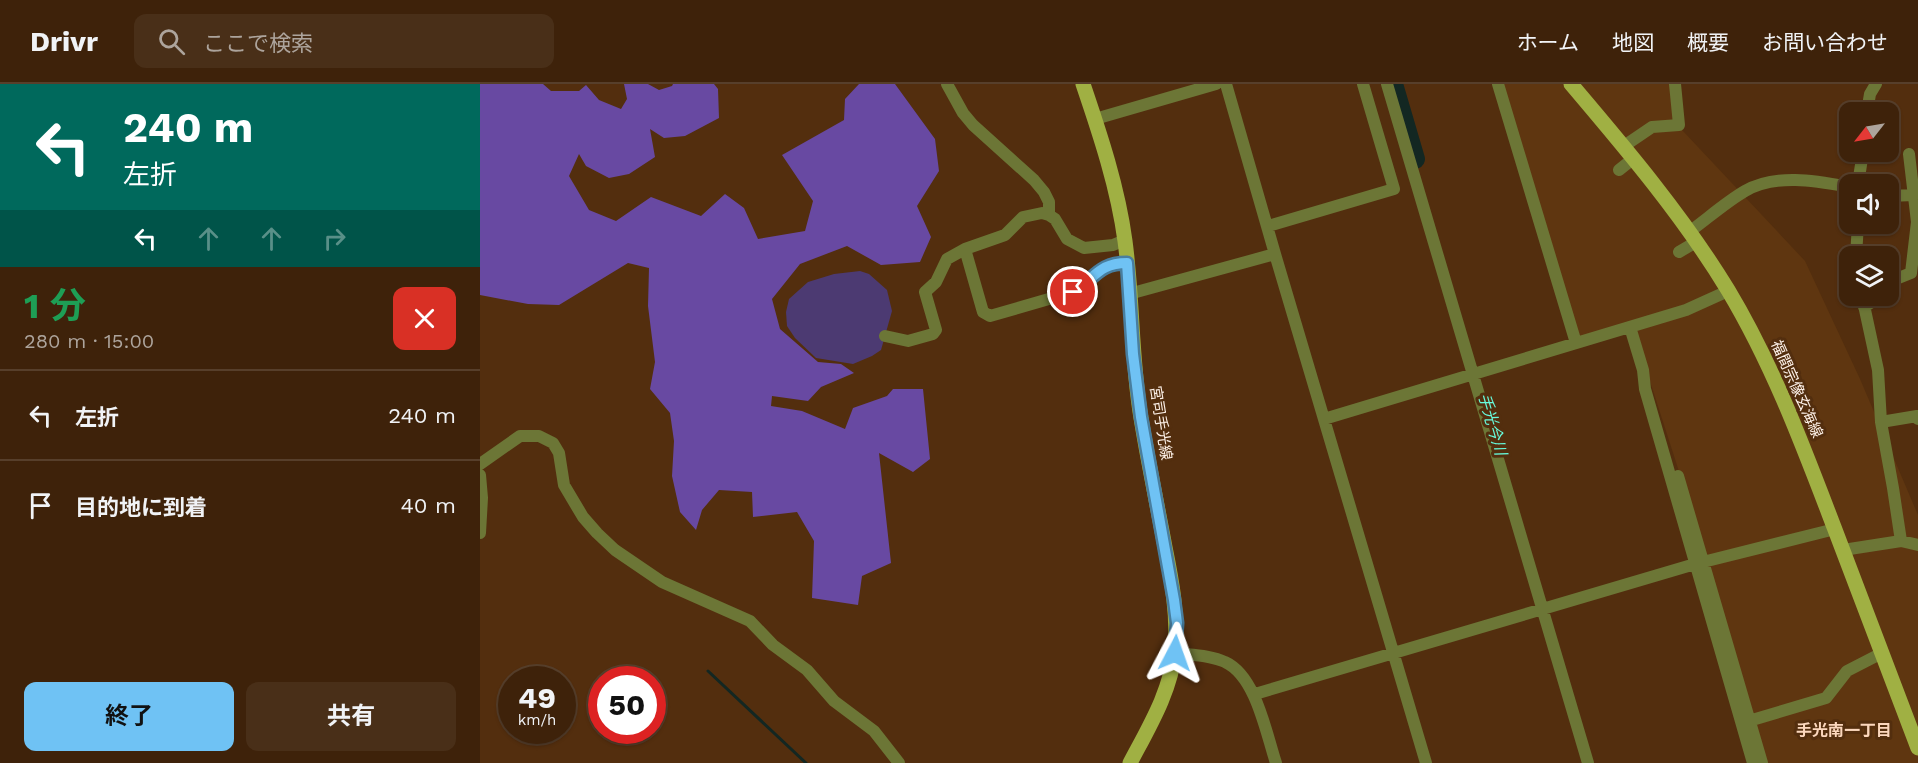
<!DOCTYPE html>
<html lang="ja">
<meta charset="utf-8">
<style>
:root{--surface:#3e220a;--page:#492f18;--text:#f1f3f6;--muted:#ada49c;--line:#573f2b;--accent:#6fc2f4}
body{margin:0;font-family:"Work Sans","Noto Sans JP",sans-serif;background:var(--page);color:var(--text);height:100vh;display:flex;flex-direction:column;font-size:22px;white-space:nowrap}
*{box-sizing:border-box;margin:0}
p{font-size:20px;color:var(--muted)}
.icon{flex:none;width:33px;height:33px;fill:none;stroke:currentColor;stroke-width:2;stroke-linecap:round;stroke-linejoin:round}
.map{position:relative;flex:1;overflow:hidden}
.panel{display:flex;flex-direction:column;background:var(--surface);width:480px}
.panel>*{flex:none}
.guide{background:#00695c;color:#fff;overflow:hidden}
.needle{width:39px;rotate:239deg}
.controls{position:absolute;left:1359px;top:18px;display:grid;gap:12px}
.controls a{display:grid;place-items:center;width:60px;height:60px;border-radius:12px;background:var(--surface);box-shadow:0 2px 4px #0004,0 0 0 2px var(--line);font-size:30px}
.speed{position:absolute;left:18px;top:582px;display:flex;gap:12px;font-size:30px;font-weight:700;text-align:center}
.speed>*{display:grid;place-content:center;width:78px;height:78px;border-radius:50%;background:var(--surface);box-shadow:0 2px 4px #0004,0 0 0 2px var(--line);line-height:1}
.speed small{font-size:15px;font-weight:400}
.speed .limit{border:9px solid #d22;background:#fff;color:#111}
.pin{position:absolute;display:grid;place-items:center;width:51px;height:51px;color:#fff;margin:-26px;border:3px solid #fff;border-radius:50%;box-shadow:0 2px 6px #0007}
.me{position:absolute;width:66px;margin:-33px;rotate:4deg;stroke-linejoin:round;filter:drop-shadow(0 0 4px #0008)}
.turn{display:flex;align-items:center;gap:21px;height:126px;padding:0 24px;font-size:27px}
.turn .icon{width:78px;height:78px;stroke-width:2.5}
.turn b{display:block;font-size:42px;line-height:51px}
.lanes{display:flex;align-items:center;height:57px;padding:0 24px;background:#0003;justify-content:center;gap:30px;direction:ltr}
.lanes .off{opacity:.35}
.round{display:grid;place-items:center;flex:none;width:63px;height:63px;border-radius:12px;background:var(--page)}
.summary{display:flex;align-items:center;justify-content:space-between;height:102px;padding:0 24px}
h1{font-size:36px;font-weight:700;line-height:45px;color:#1e9e55}
.cta{display:flex;gap:12px;margin-top:auto;padding:12px 24px}
.cta a{flex:1;height:69px;border-radius:12px;background:var(--accent);color:#111;font-size:24px;font-weight:700;line-height:69px;text-align:center}
.cta a+a{background:var(--page);color:var(--text)}
ul{padding:0;list-style:none}
li{display:flex;align-items:center;gap:18px;height:90px;padding:0 24px;border-top:2px solid var(--line)}
li div{flex:1}
li b{display:block;font-size:22px}
li em{font-style:normal}
header{display:flex;align-items:center;gap:36px;box-sizing:border-box;height:84px;padding:0 30px;background:var(--surface);border-bottom:2px solid var(--line)}
header strong{font-size:28px}
nav{display:flex;gap:33px;margin-inline-start:auto;font-size:21px}
.search{width:420px;height:54px;background:var(--page);display:flex;align-items:center;gap:15px;box-sizing:border-box;padding:0 21px;border-radius:12px;color:var(--muted);font-size:22px}
main{display:flex;flex:1;min-height:0}
.map>svg:first-child{display:block}
.built{fill:#5f3610}
.green{fill:#4c3a72}
.forest{fill:#6849a2}
.lines{fill:none;stroke-linecap:round;stroke-linejoin:round}
.stream{stroke:#132722;stroke-width:3}
.river{stroke:#132722;stroke-width:20}
.minor{stroke:#6c7636;stroke-width:12}
.major{stroke:#a0b043;stroke-width:15}
.route-casing{stroke:#487e9f;stroke-width:15}
.route{stroke:#6fc2f4;stroke-width:10}
.labels{text-anchor:middle;stroke-width:6;stroke-linejoin:round;paint-order:stroke}
.street-label{font-size:15px;fill:#fdf1e8;stroke:#532e0e}
.water-label{font-size:16px;font-style:italic;fill:#67fbdc;stroke:#532e0e}
.neighbourhood-label{font-size:16px;font-weight:bold;fill:#fbd7bd;stroke:#532e0e}
</style>
<header>
<strong>Drivr</strong>
<div class="search"><svg class="icon" aria-label="search" viewBox="0 0 24 24"><circle cx="10" cy="10" r="6"/><path d="M15 15l6 6"/></svg>ここで検索</div>
<nav><a>ホーム</a><a>地図</a><a>概要</a><a>お問い合わせ</a></nav>
</header>
<main>
<section class="panel">
<div class="guide">
<div class="turn"><svg class="icon" aria-label="left" viewBox="0 0 24 24"><path d="M17 20v-9H6M10 6l-5 5 5 5"/></svg><div><b>240 m</b>左折</div></div>
<div class="lanes"><svg class="icon" aria-label="left" viewBox="0 0 24 24"><path d="M17 20v-9H6M10 6l-5 5 5 5"/></svg><svg class="icon off" aria-label="ahead" viewBox="0 0 24 24"><path d="M12 20V5M6 11l6-6 6 6"/></svg><svg class="icon off" aria-label="ahead" viewBox="0 0 24 24"><path d="M12 20V5M6 11l6-6 6 6"/></svg><svg class="icon off" aria-label="right" viewBox="0 0 24 24"><path d="M7 20v-9h11M14 6l5 5-5 5"/></svg></div>
</div>
<div class="summary"><div><h1>1 分</h1><p>280 m · 15:00</p></div><a class="round" style="background:#d93025;color:#fff"><svg class="icon" aria-label="close" viewBox="0 0 24 24"><path d="M6 6l12 12M18 6L6 18"/></svg></a></div>
<ul>
<li><svg class="icon" aria-label="left" viewBox="0 0 24 24"><path d="M17 20v-9H6M10 6l-5 5 5 5"/></svg><div><b>左折</b></div><em>240 m</em></li>
<li><svg class="icon" aria-label="arrive" viewBox="0 0 24 24"><path d="M6 21V4h12l-3 4 3 4H6"/></svg><div><b>目的地に到着</b></div><em>40 m</em></li>
</ul>
<div class="cta"><a>終了</a><a>共有</a></div>
</section>
<div class="map">
<svg width="1438" height="679" viewBox="0 0 1438 679">
<rect width="100%" height="100%" fill="#532e0e"/>
<!-- built -->
<path class="built" d="M1022,0H1191L1195,32L1202,46L1325,177L1380,295L1438,431V679H1284L1204,403L1151,238L1099,254Z"/>
<!-- green -->
<path class="green" d="M380,187L389,190L407,206L412,227L401,266L392,272L373,280L336,274L315,254L307,242L306,228L309,215L328,198L354,190Z"/>
<!-- forest -->
<path class="forest" d="M0,0H63L71,7H99L106,1L119,16L141,25L147,15L144,0H168L179,6L192,2L193,0H234L238,5L239,34L205,52L184,54L170,45L175,73L149,90L129,94L106,82L99,70L89,92L109,126L136,137L171,113L221,132L245,110L264,124L278,155L325,147L333,117L302,71L364,36L365,15L379,0H415L455,55L459,87L437,122L451,153L440,178L401,181L367,162L320,180L292,215L300,245L338,278L361,280L374,289L341,303L328,317L292,312L291,322L322,327L365,345L373,324L407,312L413,305H443L450,375L433,388L399,369L411,479L382,492L378,521L332,514L334,457L317,428L273,433L272,408L239,406L222,426L216,446L200,428L192,392L194,357L190,329L170,305L175,278L168,222L169,184L148,179L79,221L48,220L0,211Z"/>
<g class="lines">
<!-- stream -->
<path class="stream" d="M228,587L326,679"/>
<!-- river -->
<path class="river" d="M913,0L935,75"/>
<!-- minor -->
<path class="minor" d="M467,0L483,29L493,41L554,96L564,108L569,118V131
M746,0L795,170L946,679
M907,0L1108,679
M1018,0L1096,259
M1387,28L1390,10L1396,0
M615,35L736,0
M1144,62L1172,43L1199,41L1195,0
M1139,86L1154,74
M1378,100L1383,68
M1408,112L1434,111
M788,142L914,105L883,0
M1209,148C1227,135 1246,118 1265,107C1296,89 1337,97 1370,103
M485,165L503,228L510,232L593,208C615,195 618,180 647,179
M1199,168L1216,158
M1376,172L1378,140
M1408,202L1416,195L1431,189L1437,138L1429,70
M649,210L795,170
M1382,212L1398,286L1401,338L1413,404L1421,457
M1384,223L1402,212
M1150,243L1163,286L1165,305L1273,679
M405,252L428,257L453,250L456,246L445,208L456,198L467,175L485,165L525,151L543,133L562,129L569,131L575,135L587,155L604,164L633,161L645,156
M844,335L1206,226L1248,207
M1401,338L1437,332L1438,335
M0,380L40,352H59L73,359L79,369L84,401L103,433L117,449L135,466L182,498L270,537L293,561L327,586L354,617L394,647L419,679
M0,391L2,414L0,449
M1198,392L1282,679
M1363,466L1421,457L1438,461
M695,569C711,571 731,571 745,578C776,592 786,649 796,679
M775,610L1215,480L1355,445
M1262,639L1346,614L1367,587L1402,569"/>
<!-- major -->
<path class="major" d="M603,0C620,50 638,104 645,157C653,216 651,275 661,334C668,377 677,420 685,463C692,497 698,531 695,566C691,607 669,643 650,679
M1091,0C1147,66 1203,132 1248,206C1293,281 1323,362 1354,443C1382,516 1410,590 1438,664"/>
</g>
<g class="lines">
<!-- route casing -->
<g class="route-casing">
<path id="route" d="M593,208C615,195 618,179 647,179L653,270L661,333L694,516L697,539L695,569"/>
</g>
<!-- route -->
<use href="#route" class="route"/>
</g>
<g class="labels">
<!-- street labels -->
<g class="street-label">
<text transform="translate(1317 305) rotate(66)" y="5">福間宗像玄海線</text>
<text transform="translate(681 339) rotate(81)" y="5">宮司手光線</text>
</g>
<!-- water labels -->
<g class="water-label">
<text transform="translate(1013 340) rotate(74)" y="6">手光今川</text>
</g>
<!-- neighbourhood labels -->
<g class="neighbourhood-label">
<text x="1364" y="652">手光南一丁目</text>
</g>
</g>
</svg>
<div class="controls">
<a><svg class="needle" viewBox="-14 -14 28 28"><path d="M0-13l5 13h-10z" fill="#e53935"/><path d="M0 13l5-13h-10z" fill="#ada49c"/></svg></a>
<a><svg class="icon" aria-label="sound" viewBox="0 0 24 24"><path d="M4 9h4l5-4v14l-5-4H4zM17 9q2 3 0 6"/></svg></a>
<a><svg class="icon" aria-label="layers" viewBox="0 0 24 24"><path d="M12 4l9 5-9 5-9-5zM3 14l9 5 9-5"/></svg></a>
</div>
<div class="speed"><div>49<small>km/h</small></div><div class="limit">50</div></div>
<div class="pin" style="left:593px;top:208px;background:#d93025"><svg class="icon" aria-label="arrive" viewBox="0 0 24 24"><path d="M6 21V4h12l-3 4 3 4H6"/></svg></div>
<svg class="me" style="left:695px;top:569px" viewBox="-20 -20 40 40"><path d="M0-17L14 15 0 8-14 15z" fill="#6fc2f4" stroke="#fff" stroke-width="4"/></svg>
</div>
</main>
